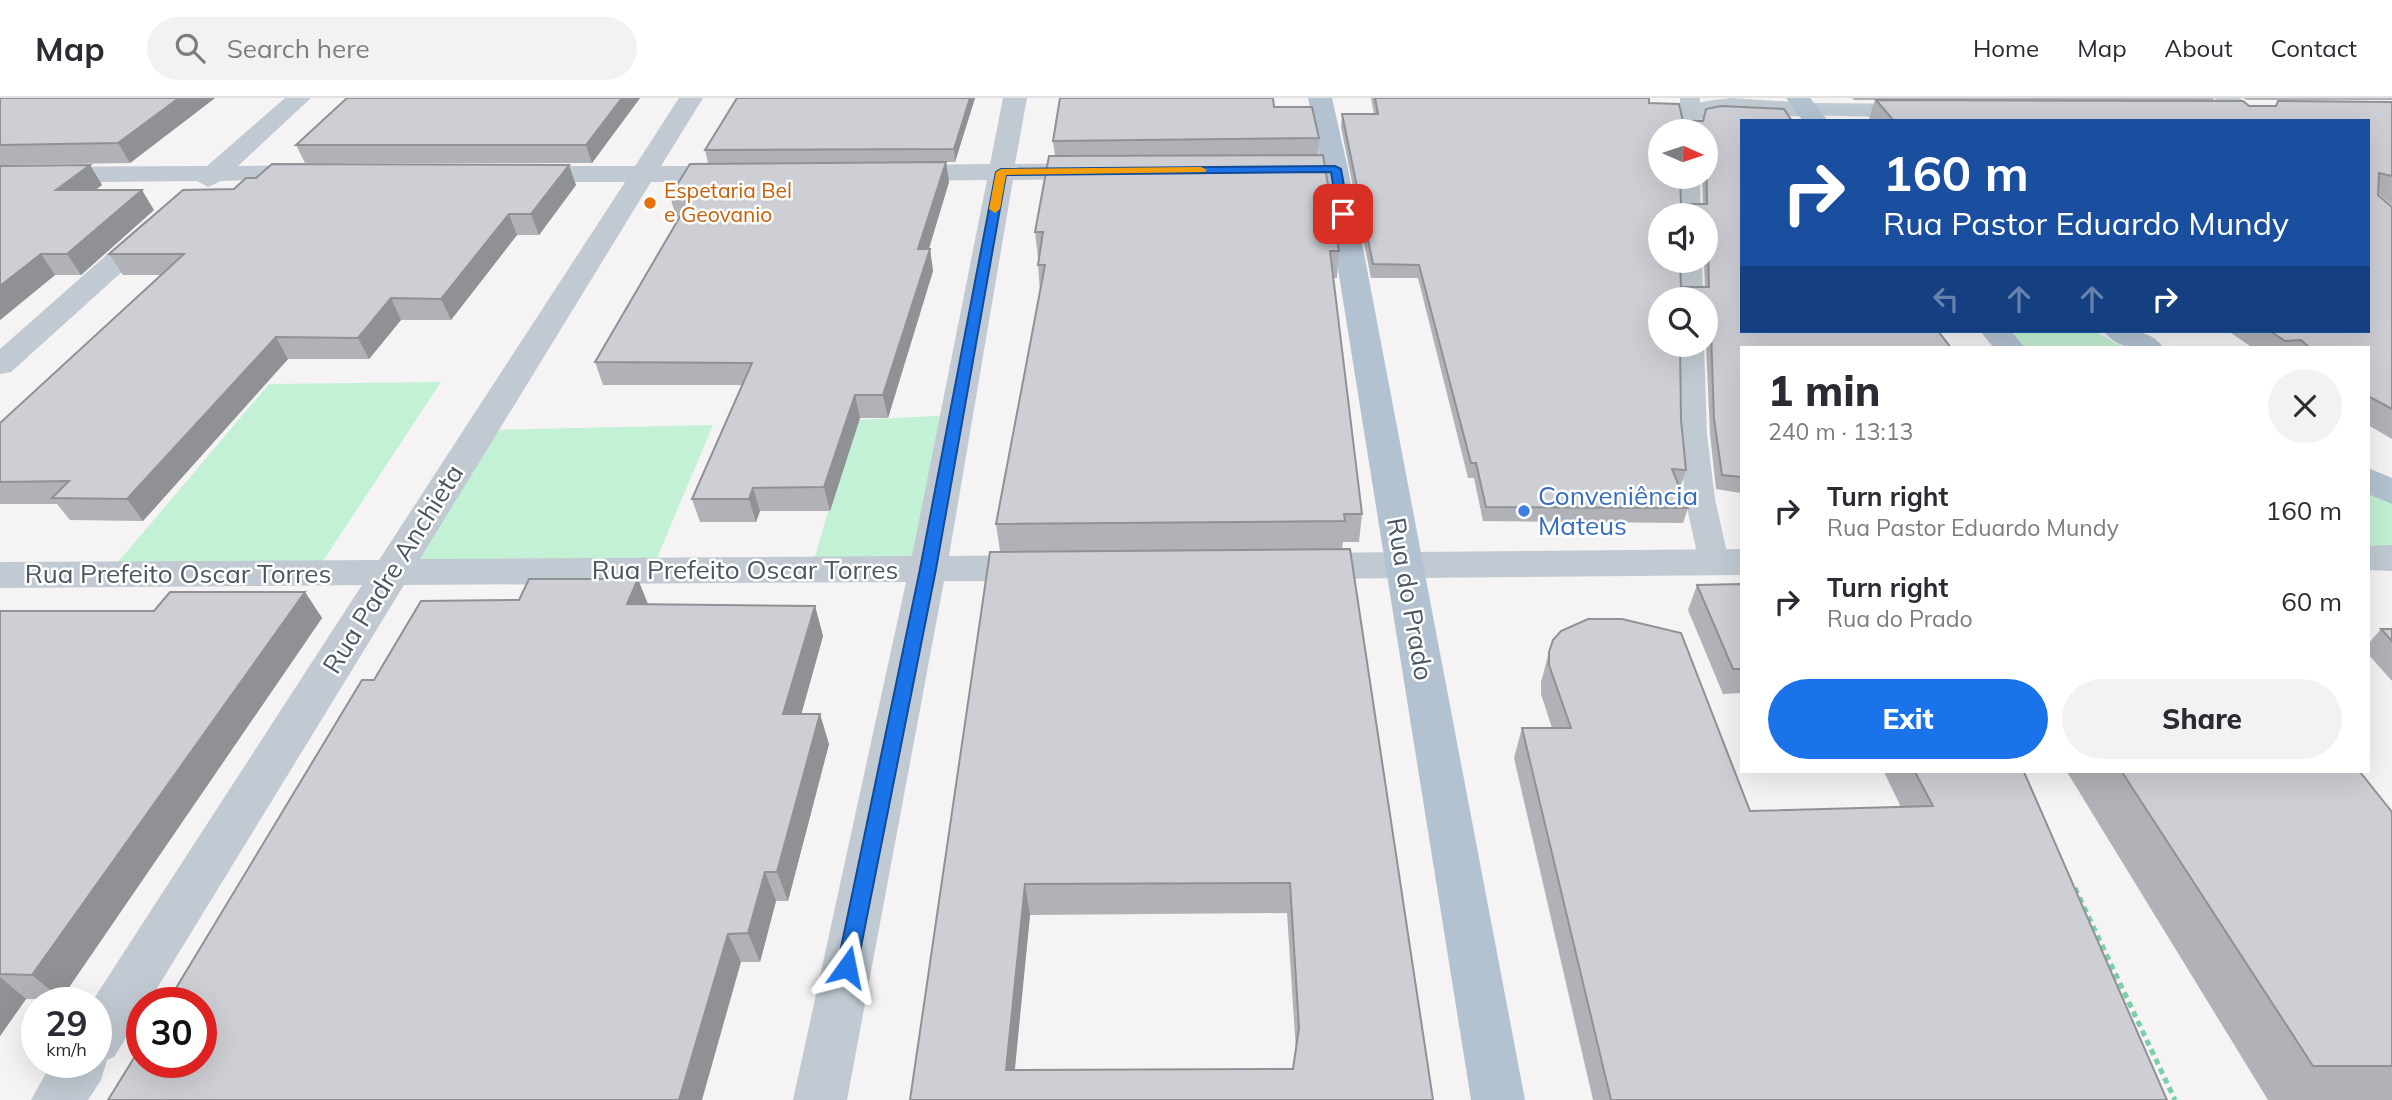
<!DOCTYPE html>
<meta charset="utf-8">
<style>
:root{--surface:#fff;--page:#f2f2f3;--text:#2b2b33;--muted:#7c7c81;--line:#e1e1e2;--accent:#1a73e8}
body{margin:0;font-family:Mulish,sans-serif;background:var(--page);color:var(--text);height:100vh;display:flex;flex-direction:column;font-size:26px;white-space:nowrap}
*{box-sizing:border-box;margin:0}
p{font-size:23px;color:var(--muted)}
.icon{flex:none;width:38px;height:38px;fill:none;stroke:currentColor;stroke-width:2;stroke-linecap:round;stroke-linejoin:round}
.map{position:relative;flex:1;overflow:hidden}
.details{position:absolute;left:1740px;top:248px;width:630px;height:427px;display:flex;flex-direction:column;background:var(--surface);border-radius:0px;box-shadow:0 7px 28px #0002}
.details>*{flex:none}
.banner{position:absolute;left:1740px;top:21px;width:630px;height:214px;border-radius:0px;box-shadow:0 7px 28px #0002;background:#1a4fa0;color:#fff;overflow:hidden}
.needle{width:46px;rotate:93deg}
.controls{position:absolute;left:1648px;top:21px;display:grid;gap:14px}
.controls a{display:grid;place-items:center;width:70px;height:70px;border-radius:50%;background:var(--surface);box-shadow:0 7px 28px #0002;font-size:35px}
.speed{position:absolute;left:21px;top:889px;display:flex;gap:14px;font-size:35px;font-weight:700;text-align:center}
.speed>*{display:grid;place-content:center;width:91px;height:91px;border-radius:50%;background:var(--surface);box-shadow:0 7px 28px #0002;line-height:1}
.speed small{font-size:18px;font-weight:400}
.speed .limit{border:10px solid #d22;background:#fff;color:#111}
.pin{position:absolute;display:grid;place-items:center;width:60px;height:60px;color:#fff;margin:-30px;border-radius:14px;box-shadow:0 4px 10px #0006}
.me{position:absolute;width:77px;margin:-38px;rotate:12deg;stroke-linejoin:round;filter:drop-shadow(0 0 5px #0008)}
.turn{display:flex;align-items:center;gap:24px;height:147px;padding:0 28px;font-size:32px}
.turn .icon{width:91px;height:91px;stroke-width:2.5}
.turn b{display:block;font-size:49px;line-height:60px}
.lanes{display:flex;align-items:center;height:66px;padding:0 28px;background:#0003;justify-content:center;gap:35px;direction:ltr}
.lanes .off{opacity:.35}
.round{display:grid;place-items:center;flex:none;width:74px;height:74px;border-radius:37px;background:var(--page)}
.headline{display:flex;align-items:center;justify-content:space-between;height:119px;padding:0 28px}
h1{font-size:42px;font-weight:800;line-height:52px}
.action{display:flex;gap:14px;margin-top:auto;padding:14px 28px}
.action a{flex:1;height:80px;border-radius:42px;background:var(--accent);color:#fff;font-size:28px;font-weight:800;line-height:80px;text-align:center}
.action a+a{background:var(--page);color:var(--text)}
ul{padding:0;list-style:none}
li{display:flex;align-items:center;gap:21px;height:91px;padding:0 28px}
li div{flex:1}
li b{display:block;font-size:26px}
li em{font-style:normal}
header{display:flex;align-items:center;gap:42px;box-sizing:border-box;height:98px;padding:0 35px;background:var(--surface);border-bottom:2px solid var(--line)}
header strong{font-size:33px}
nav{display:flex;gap:38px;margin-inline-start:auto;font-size:24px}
.search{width:490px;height:63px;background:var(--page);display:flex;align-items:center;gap:18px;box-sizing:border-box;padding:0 24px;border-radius:38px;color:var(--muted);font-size:26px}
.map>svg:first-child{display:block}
.green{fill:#c3f1d5}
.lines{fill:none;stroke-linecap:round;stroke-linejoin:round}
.path{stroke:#7ad0a6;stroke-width:5;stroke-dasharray:6 4.5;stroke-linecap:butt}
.service{fill:#c1cad2;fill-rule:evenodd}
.minor{fill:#c1cad2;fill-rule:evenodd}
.secondary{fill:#c1cbd6;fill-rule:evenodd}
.primary{fill:#b3c2d1;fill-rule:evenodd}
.wall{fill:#b0b2b7;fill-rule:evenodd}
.shaded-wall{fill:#909195}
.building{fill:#cdcfd5;stroke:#909195;stroke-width:2;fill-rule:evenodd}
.route{fill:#1a73e8;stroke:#114b97;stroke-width:2}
.slow{fill:#f59e0b}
.food-dot{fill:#e8710a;stroke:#fff;stroke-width:2.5}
.shop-dot{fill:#3f7fe0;stroke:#fff;stroke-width:2.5}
.labels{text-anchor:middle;stroke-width:5;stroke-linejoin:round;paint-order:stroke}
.far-food-label{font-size:21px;fill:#c56008;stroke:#fff;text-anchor:start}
.shop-label{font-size:26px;fill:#366cbe;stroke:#fff;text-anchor:start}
.street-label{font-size:26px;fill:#4a5661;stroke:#fff}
</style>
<header>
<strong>Map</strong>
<div class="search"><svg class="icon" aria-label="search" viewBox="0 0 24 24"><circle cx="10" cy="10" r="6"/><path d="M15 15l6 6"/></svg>Search here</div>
<nav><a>Home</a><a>Map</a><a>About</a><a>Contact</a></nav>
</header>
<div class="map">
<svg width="2392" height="1002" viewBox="0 0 2392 1002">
<rect width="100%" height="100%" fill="#f5f3f3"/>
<!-- green -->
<path class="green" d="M1995,233H2094L2125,250H2010Z
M441,284L315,475L108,476L269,286Z
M956,317L928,471L811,472L855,322Z
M713,327L652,472L390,474L481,332Z
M2368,385L2392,399V460H2368Z"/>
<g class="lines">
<!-- path -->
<path class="path" d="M2075,790L2175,1002"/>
<!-- service -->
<path class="service" d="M1680,0H1700V33H1680Z
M1678,79H1700L1701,117H1679Z
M1678,163H1702L1703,201H1679Z
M1678,247H1704L1707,336L1715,401L1729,464L1725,471L1714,474L1703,471L1699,464L1685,401L1679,336Z"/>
<!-- minor -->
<path class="minor" d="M285,0H311L238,68L315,67L324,70L328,75L324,80L221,83L208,89L197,83L0,85V69L207,68Z
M679,0H703L661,68H735L744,71L748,76L744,81L735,84H651L420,461L912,458L987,82L897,83L888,80L884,75L888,70L897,67L990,66L1003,0H1027L1015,66L1099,65L1108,68L1112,73L1108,78L1099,81L1013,82L949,458L1039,457L1052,461L1058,470L1052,479L1039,483H944L847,1002H793L906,484L404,487L148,905H142V914L114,959L107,962L101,982L88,1002H31L52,964H96V905H91L362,487L0,490V464L379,462L625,84H519L510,81L506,76L510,71L519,68H635Z
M1732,0L1808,5L1816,7L1820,12L1816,17L1808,19L1733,14L1690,24L1682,22L1678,17C1688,3 1716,2 1732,0Z
M2214,0H2240L2266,23H2239Z
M155,121L165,123L169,129L165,135L11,274L0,276V251L145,123Z
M2392,447V473L2368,472V448Z
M1741,451V477L1299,481L1286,477L1280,468L1286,459L1299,455Z"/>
<!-- secondary -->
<path class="secondary" d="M1808,5L1925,6L1933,8L1937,13L1933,18L1925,20L1800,17L1796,12L1800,7Z"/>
<!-- primary -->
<path class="primary" d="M1308,0H1332L1348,71L1525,1002H1471L1322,71Z
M1786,0H1810L1828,23H1803Z
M1980,233H2011L2025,250H1994Z
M2104,233C2126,232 2150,230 2164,250C2142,251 2118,253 2104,233Z
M2368,370L2392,380V406L2368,396Z"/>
</g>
<!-- wall -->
<path class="wall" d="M0,0H215L130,65L0,67Z
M347,0H640L592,65H305L296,47Z
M737,0H975L955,64H946L949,84L929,151H930L933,173L888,320H860L830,413H760L756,424H700L692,401L743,287H603L595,264L680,119H676L670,98L708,65L705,52Z
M1371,0H1649V5L1683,23H1703L1706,11L1741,250V395L1716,391L1710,336L1706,247V201H1661L1681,322L1686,372L1681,387H1678L1688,410L1683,425L1483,423L1474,380H1468L1418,180H1371L1341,29L1342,16H1374ZM1661,33H1706V79H1702L1703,106H1681ZM1661,117H1706V163H1704L1705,189H1681Z
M1852,0H2214L2213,2H2009L2249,8H2276L2278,3L2392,4V107L2379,96L2378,97L2392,109V341L2368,327V250H2253L2228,233H2368V23H1872L1869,20L1875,2H1854Z
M2243,0H2392V2H2247Z
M1274,9L1319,40L1318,57L1339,153L1337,180H1333L1362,416L1359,444H1343L1342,451L1433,1002H910L1000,453L996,426L1040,193L1038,167L1039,160H1038L1035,134L1055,58L1053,43ZM1287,815L1296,953L1293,971L1014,972L1030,817Z
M90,67L102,87L95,92L154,112L81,177H55L0,222Z
M576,87L539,137H517L451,222H401L369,261H288L143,423L70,422L57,406H0V325L162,177H123L109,156Z
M1741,486V595L1723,596L1688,512L1697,487Z
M305,494L322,520L61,901H26L0,938V513H154Z
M648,506L815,508L823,538L801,616L829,646L788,803H776L760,864H741L374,582Z
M2381,531H2392V583L2368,556V546Z
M1549,554L1750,713L1901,709L1884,674H2024L2167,1002H1593L1514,660L1522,630H1552L1541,596V584Z
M2067,674H2360L2392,714V1002H2268Z"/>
<!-- shaded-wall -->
<path class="shaded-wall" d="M179,0H215L130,65L118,45Z
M622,0H640L592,65L586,47Z
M970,0H975L955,64L954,51Z
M946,64L949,84L922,173L918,151Z
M90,67L102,87L69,112L56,92Z
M569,67L576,87L539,137L531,116Z
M142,92L154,112L81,177L67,156Z
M509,116L517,137L451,222L441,201Z
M930,151L933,173L888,320L883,297Z
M41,156L55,177L0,222V188Z
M391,200L401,222L369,261L358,240Z
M276,239L288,261L143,423L127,401Z
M855,297L860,320L830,413L824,389Z
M753,390L760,413L756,424L749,401Z
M638,481L650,511L627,506Z
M305,494L322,520L61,901L32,877Z
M815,508L823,538L793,646L783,616Z
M820,616L829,646L788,803L777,774Z
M765,774L776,803L760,864L748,835Z
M1025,786L1030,817L1012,1001L1006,972Z
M728,836L741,864L702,1002H679Z
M0,879L26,901L0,938Z"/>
<!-- building -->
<path class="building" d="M0,0H179L118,45L0,47Z
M347,0H622L586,47H296Z
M737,0H970L954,51L705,52Z
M1060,0H1273L1274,9H1312L1319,40L1053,43Z
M1375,0H1649V5L1679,6L1683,23H1703L1706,11L1721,8L1784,11L1792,23H1741V233H1938L1951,250H1741V379L1722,377L1714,321L1711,233L1708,230H1706V201H1661V247H1680L1681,322L1686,372L1672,371L1688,410L1486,409L1476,365H1471L1419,167L1373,166L1342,16H1378ZM1661,33H1706L1707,106H1681L1680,79H1661ZM1661,117H1706V148H1708L1709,189H1681L1680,163H1661Z
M1876,2L2243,3L2249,8H2276L2278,3L2392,4V78L2379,75L2378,97L2392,109V311L2368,298V250H2310L2301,242L2285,243L2270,233H2368V23H1894Z
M1323,57L1339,153H1330L1362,416H1344L1345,423L996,426L1045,167H1038L1043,134H1035L1049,58Z
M946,64L918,151H930L883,297H855L824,389L753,390L749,401H692L752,265L595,264L692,98H670L690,66Z
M272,66L569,67L531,116H509L441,201L391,200L358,240L276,239L127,401L52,400L69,383L0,384V325L184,156H109L183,92L234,91L246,80H256Z
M90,67L56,92H142L67,156H41L0,188V68Z
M1350,451L1433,1002H910L990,454ZM1290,785L1299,930L1293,971L1006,972L1025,786Z
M529,481H638L627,506L815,508L783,616H820L777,774H765L748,835L728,836L679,1002H108L142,947V964H201V905H167L362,582H374L421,503L519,502Z
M1741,486V571H1733L1697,487Z
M170,494H305L32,877L0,876V513H154Z
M1588,521H1622L1681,535L1750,713L1933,708L1915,674H2024L2167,1002H1611L1522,630H1571L1549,567V554L1553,542L1561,533Z
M2381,531H2392V543Z
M2122,674H2360L2392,714V968H2313Z"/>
<!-- route -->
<path class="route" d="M1335,68L1341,71L1349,116L1343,119L1338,116L1331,74L1006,77L936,471L857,869L854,876L847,878L840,876L837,869L920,471L996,74L1001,71Z"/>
<!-- slow -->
<path class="slow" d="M1201,69L1207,72L1205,74L1006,77L1000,111L995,115L989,111L996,74L1001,71Z"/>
<!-- markers -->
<circle class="food-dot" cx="650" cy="105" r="7"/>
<circle class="shop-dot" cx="1524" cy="413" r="7"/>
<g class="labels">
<!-- far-food labels -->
<g class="far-food-label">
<text x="664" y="100">Espetaria Bel<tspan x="664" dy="24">e Geovanio</tspan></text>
</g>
<!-- shop labels -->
<g class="shop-label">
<text x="1538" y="407">Conveniência<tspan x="1538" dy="30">Mateus</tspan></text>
</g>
<!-- street labels -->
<g class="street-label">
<text transform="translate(393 471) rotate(-58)" y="9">Rua Padre Anchieta</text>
<text x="745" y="481">Rua Prefeito Oscar Torres</text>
<text x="178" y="485">Rua Prefeito Oscar Torres</text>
<text transform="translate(1410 501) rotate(80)" y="9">Rua do Prado</text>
</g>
</g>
</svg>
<div class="controls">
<a><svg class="needle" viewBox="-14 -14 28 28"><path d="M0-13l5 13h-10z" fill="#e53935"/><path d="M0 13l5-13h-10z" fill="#7c7c81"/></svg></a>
<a><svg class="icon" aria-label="sound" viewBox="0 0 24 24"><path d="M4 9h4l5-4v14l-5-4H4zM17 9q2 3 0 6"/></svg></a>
<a><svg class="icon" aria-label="search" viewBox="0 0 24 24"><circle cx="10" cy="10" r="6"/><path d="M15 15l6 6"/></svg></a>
</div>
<div class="speed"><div>29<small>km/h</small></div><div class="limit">30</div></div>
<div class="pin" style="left:1343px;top:116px;background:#d93025"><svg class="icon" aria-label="arrive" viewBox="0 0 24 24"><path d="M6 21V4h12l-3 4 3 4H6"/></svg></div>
<svg class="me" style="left:847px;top:869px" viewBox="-20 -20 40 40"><path d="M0-17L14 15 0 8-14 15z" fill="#1a73e8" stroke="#fff" stroke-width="4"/></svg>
<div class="banner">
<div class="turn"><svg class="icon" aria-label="right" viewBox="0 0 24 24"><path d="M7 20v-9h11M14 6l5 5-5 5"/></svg><div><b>160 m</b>Rua Pastor Eduardo Mundy</div></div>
<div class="lanes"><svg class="icon off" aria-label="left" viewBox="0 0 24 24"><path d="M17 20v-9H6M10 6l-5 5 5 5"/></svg><svg class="icon off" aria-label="ahead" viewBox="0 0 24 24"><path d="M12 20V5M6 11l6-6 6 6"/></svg><svg class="icon off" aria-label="ahead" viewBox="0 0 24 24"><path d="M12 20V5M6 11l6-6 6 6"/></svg><svg class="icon" aria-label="right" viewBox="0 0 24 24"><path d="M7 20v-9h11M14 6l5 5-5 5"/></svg></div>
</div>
<section class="details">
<div class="headline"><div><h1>1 min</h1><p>240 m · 13:13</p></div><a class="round"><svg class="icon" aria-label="close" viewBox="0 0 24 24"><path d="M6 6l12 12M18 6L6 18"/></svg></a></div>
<ul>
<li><svg class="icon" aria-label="right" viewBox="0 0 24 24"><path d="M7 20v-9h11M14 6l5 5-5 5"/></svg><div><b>Turn right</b><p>Rua Pastor Eduardo Mundy</p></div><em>160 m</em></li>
<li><svg class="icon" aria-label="right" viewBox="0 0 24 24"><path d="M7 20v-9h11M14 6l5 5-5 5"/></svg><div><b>Turn right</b><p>Rua do Prado</p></div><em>60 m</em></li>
</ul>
<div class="action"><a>Exit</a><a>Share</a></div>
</section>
</div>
